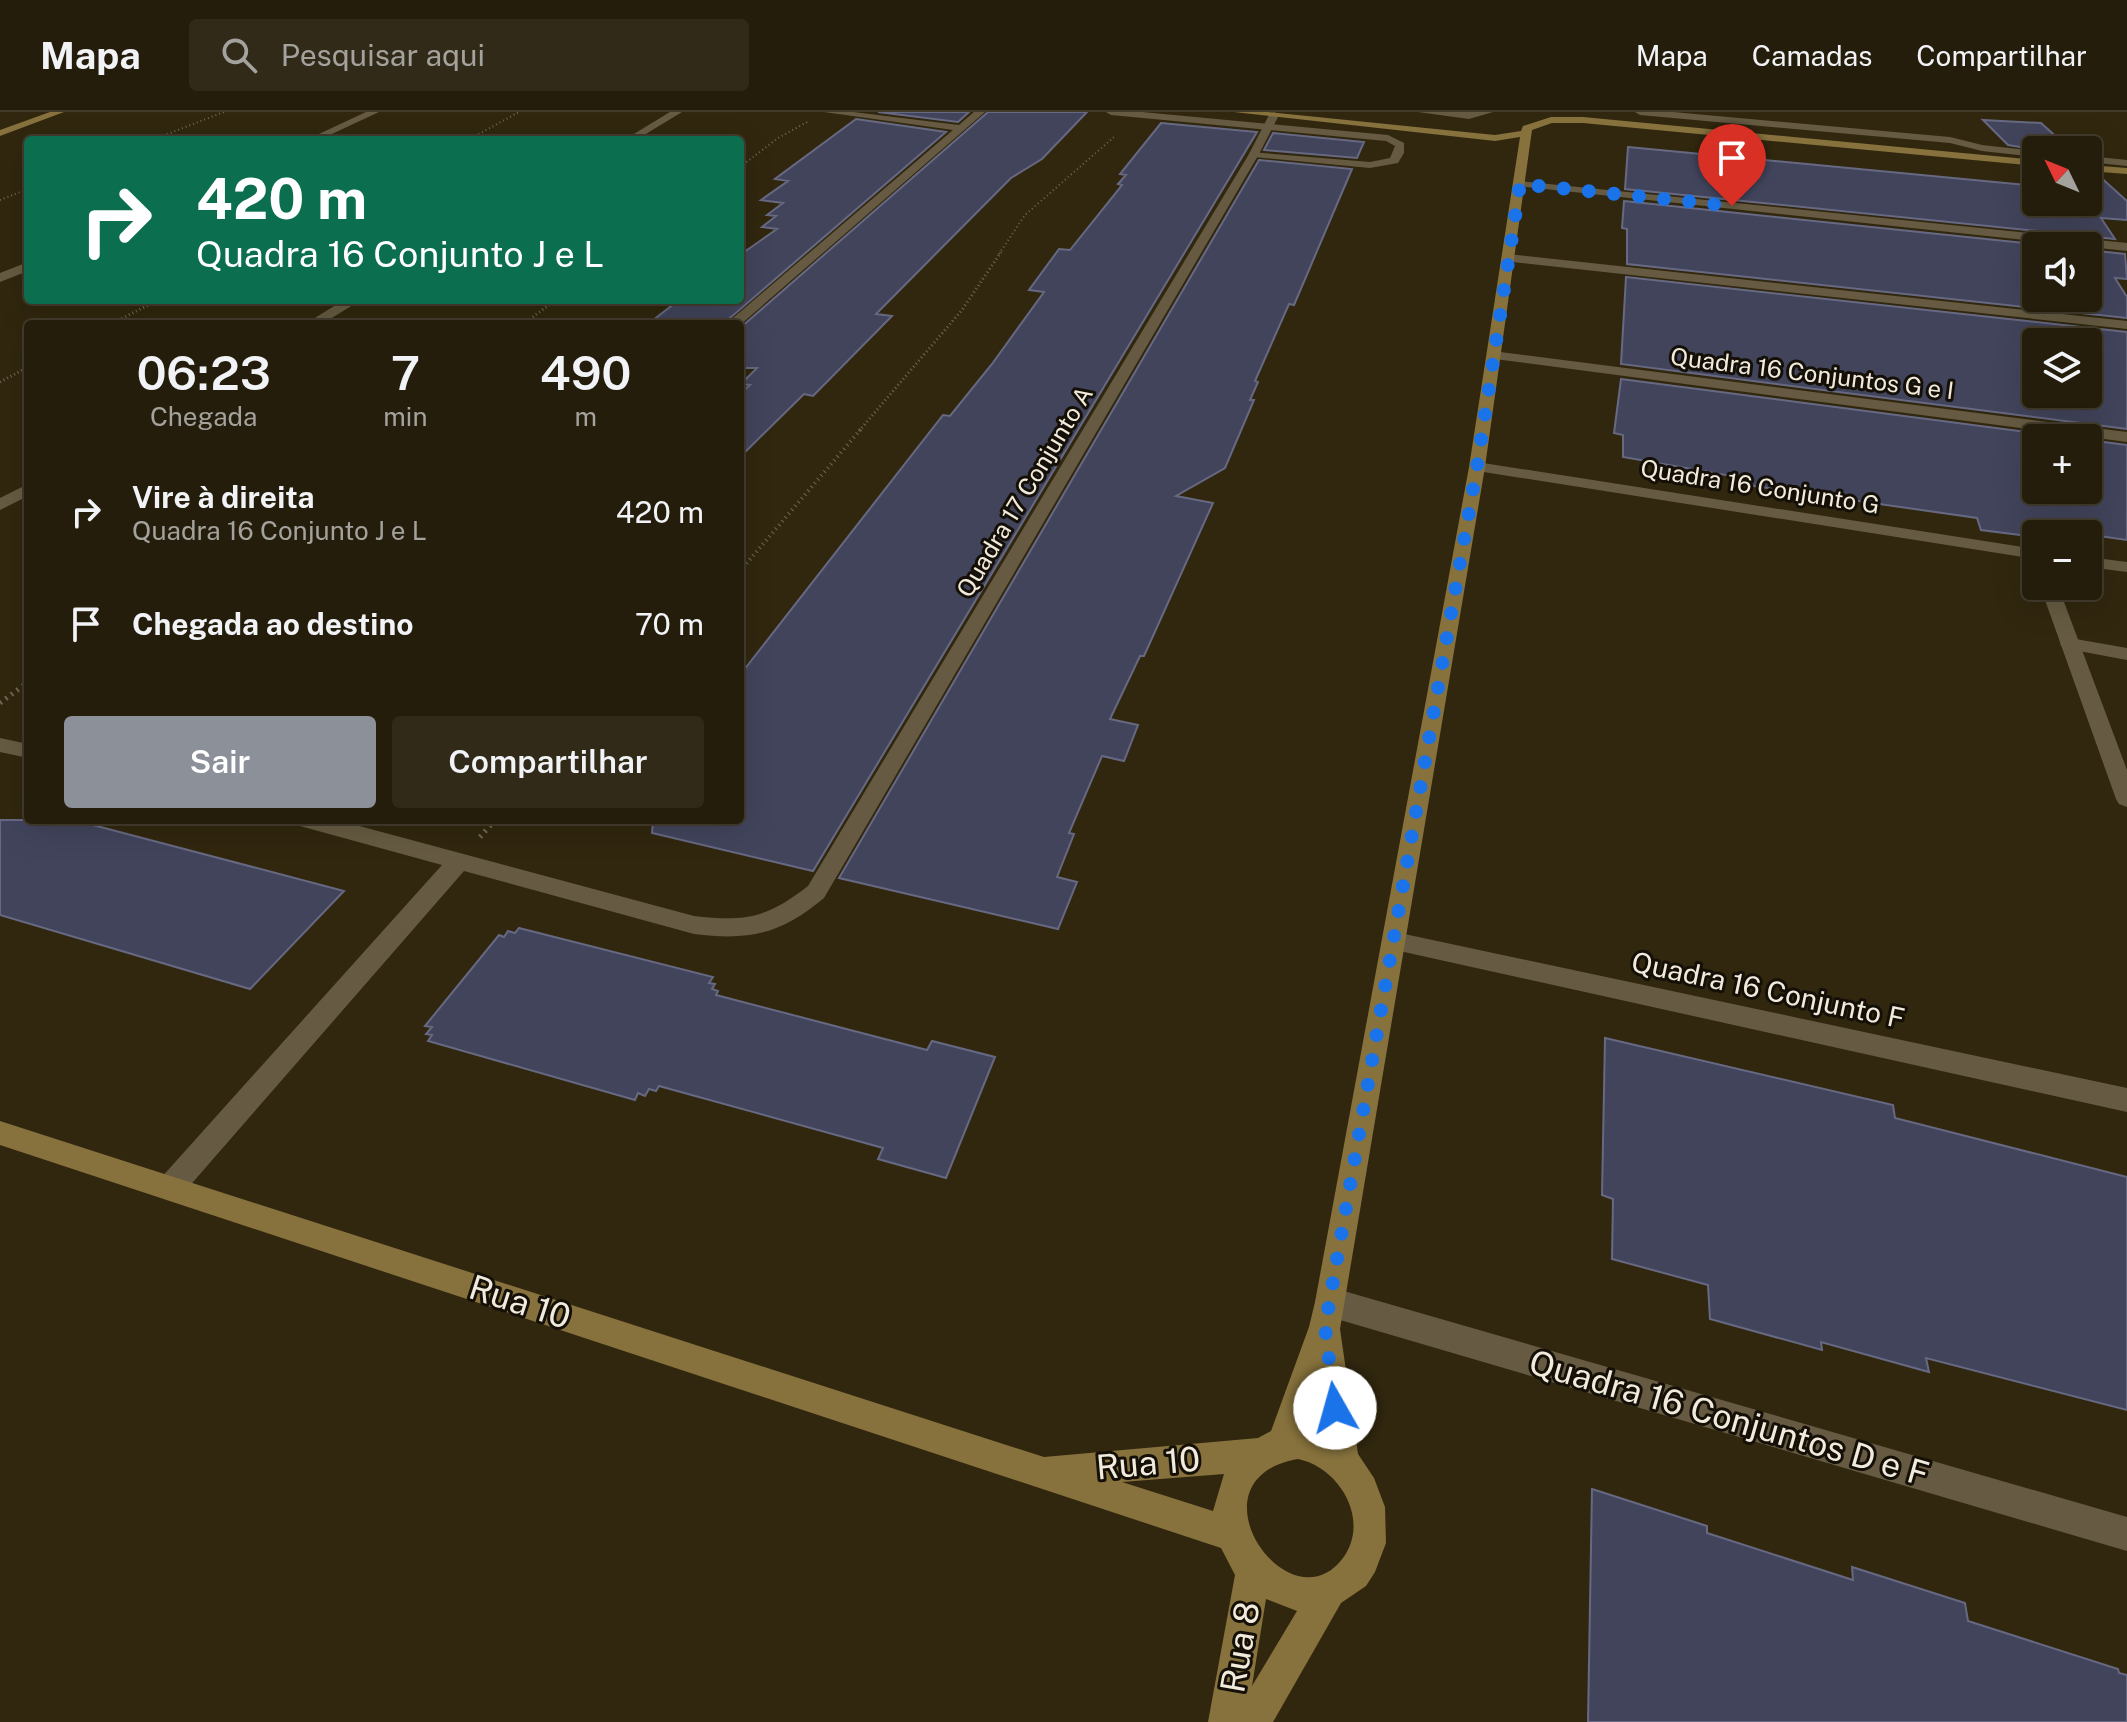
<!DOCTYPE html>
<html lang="pt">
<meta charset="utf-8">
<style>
:root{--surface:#251d0b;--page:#312a19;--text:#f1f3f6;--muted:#a3a29d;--line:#423b2c;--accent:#8c9099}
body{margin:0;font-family:"Public Sans",sans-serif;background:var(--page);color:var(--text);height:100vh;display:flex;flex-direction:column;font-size:30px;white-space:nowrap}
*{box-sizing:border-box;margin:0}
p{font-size:26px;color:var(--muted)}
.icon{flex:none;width:44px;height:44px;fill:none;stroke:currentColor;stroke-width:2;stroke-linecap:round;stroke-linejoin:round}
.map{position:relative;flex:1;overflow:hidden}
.panel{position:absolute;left:24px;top:208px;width:720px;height:504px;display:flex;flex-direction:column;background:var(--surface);border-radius:8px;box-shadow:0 8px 32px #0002,0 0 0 2px var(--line)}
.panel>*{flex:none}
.guide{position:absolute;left:24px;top:24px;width:720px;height:168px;border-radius:8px;box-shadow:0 8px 32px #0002,0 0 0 2px var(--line);background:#0b6e4f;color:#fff;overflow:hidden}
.needle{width:52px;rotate:313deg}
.controls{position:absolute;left:2022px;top:24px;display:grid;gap:16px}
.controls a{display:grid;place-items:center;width:80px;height:80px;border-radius:8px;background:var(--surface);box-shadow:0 8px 32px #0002,0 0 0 2px var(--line);font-size:40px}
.pin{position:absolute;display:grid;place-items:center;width:68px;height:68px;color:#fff;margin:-82px -34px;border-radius:50% 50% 50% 0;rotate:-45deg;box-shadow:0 0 8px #0007}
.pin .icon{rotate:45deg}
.me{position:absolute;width:88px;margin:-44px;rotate:353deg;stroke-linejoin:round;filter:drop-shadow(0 0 6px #0008)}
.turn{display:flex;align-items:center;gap:28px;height:168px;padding:0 40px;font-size:36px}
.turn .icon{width:104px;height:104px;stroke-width:2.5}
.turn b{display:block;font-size:56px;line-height:68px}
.eta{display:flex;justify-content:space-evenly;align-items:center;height:136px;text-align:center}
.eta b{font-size:48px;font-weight:600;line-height:56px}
.button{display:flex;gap:16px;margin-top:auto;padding:16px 40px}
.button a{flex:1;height:92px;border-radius:8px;background:var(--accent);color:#fff;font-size:32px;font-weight:600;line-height:92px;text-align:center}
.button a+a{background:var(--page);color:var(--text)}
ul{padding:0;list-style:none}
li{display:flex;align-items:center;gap:24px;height:112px;padding:0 40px}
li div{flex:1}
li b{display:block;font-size:30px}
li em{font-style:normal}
header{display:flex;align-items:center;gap:48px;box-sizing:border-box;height:112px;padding:0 40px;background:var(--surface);border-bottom:2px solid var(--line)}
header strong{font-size:38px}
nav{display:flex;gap:44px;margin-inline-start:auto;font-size:28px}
.search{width:560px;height:72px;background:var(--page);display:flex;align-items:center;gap:20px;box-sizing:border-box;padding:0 28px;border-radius:8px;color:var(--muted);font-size:30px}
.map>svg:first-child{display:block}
.building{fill:#41445b;stroke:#676983;stroke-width:2;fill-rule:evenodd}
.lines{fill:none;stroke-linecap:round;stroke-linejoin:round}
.path-far3{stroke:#716854;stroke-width:2;stroke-dasharray:1 3;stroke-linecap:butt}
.path-far2{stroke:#716854;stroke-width:3;stroke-dasharray:1 3;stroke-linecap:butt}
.path-far1{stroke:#716854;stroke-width:4;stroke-dasharray:1 4;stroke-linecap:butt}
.path{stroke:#716854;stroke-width:5;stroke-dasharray:2 5;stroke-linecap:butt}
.lane{fill:#665b42;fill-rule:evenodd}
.street{fill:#665b42;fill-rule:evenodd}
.secondary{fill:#87723d;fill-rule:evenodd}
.route{stroke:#1a73e8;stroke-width:14;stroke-dasharray:0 25.2}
.labels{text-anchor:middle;stroke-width:6;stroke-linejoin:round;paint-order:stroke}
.far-street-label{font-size:24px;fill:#f2ebdd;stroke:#151007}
.street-label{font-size:28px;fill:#f2ebdd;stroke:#151007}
.near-street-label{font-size:34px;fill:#f2ebdd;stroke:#151007}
</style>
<header>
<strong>Mapa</strong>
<div class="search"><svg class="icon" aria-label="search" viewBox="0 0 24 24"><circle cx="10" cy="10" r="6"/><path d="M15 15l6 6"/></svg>Pesquisar aqui</div>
<nav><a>Mapa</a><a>Camadas</a><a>Compartilhar</a></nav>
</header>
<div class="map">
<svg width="2127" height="1610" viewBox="0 0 2127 1610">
<rect width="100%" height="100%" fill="#31270f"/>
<!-- building -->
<path class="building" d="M878,0H969L958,10Z
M988,0H1087L1042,47L1011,66L876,202L892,204L813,284L804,282L740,345V282L750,273L741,272L757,256H740V216Z
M856,7L946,20L723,212H648L679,188H740V143L777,117L762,115L776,104L767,103L783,91L761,88L788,69L775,67Z
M1983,8L2041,11L2071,38H2039L2008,33Z
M1161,11L1257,20L813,759L652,721L653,708H740V563L943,303L950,304L992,252L1044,180L1029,178L1059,137L1070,138L1122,73L1118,72L1126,63L1120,62Z
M1273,21L1364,30L1357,46L1264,38Z
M1628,35L2036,74V90H2088V62L2098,63L2127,89V108L2101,106L2115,127L1625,77Z
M1259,48L1352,57L1294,193L1289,192L1255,269L1258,270L1250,288H1254L1225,356L1176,384L1213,391L1144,544H1140L1110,607L1138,613L1124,649L1102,644L1069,721L1074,722L1057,765L1077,770L1058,817L839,766Z
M1624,89L2052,134H2036V186H2088V138L2125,142L2127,167L2115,166L2127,185V206L1627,152V117L1622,116Z
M1626,165L2127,220V317L1621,252ZM2036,230H2088V282H2036Z
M1621,267L2073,326H2036V378H2088V328L2127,333V428L2036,415V425L1981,418L1977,406L1733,371L1732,364L1623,345V323L1614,321Z
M0,708H74L344,779L250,877L0,803Z
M519,816L713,865L709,871L715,872L712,877L718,879L716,883L927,938L932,929L995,945L946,1066L878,1047L883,1036L659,974L656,979L649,977L645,984L638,981L635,988L428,929L432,923L426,922L432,915L425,914L499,823L504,825L508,819L515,821Z
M1605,926L1893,993L1895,1006L2127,1065V1298L1926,1246L1929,1260L1821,1230L1822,1238L1710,1207L1708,1173L1612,1147L1613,1087L1602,1083Z
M1592,1377L1707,1414V1421L1853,1468L1852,1455L1965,1491L1968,1509L2118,1557L2119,1561L2127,1563V1610H1588Z"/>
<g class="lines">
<!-- path-far3 -->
<path class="path-far3" d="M152,28L224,0
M468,28L519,0
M740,55L778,26L809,9
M0,88L28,77
M999,142L1025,103L1114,25"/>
<!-- path-far2 -->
<path class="path-far2" d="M111,212L158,188
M523,212L556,188
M0,270L28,255
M859,319L962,198L1001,140"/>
<!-- path-far1 -->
<path class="path-far1" d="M740,459L861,317"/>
<!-- path -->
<path class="path" d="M0,591L28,570
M480,725L495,708"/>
<!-- lane -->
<path class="lane" d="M1106,0H1142L1388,23L1404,31V41L1398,51L1370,56L1254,45L1249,42L1250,40L1370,50L1390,46L1395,34L1386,29L1111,3Z
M2070,526L2127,536V548L2063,536L2060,532L2063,528Z"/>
<!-- street -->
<path class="street" d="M366,0H379L319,28H306Z
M670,0H682L636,28H624Z
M824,0H853L959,13L974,0H985L740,213L726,212L953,18Z
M1274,0L1279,3L1259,42L824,786C781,822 750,829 694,822L464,759L180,1085L170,1089L160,1085L156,1076L160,1067L442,753L300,714L297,708H337L694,804C745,810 767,806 808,774L1249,42L1269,3Z
M1418,0H1493L1469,7Z
M1635,0H1673L1950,25L1982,33L2036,39V45L1982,39L1950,31L1640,3Z
M2088,44L2127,48V54L2088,50Z
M1520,69L2127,131V139L1516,74V70Z
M1508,142L2127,209V217L1504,149V143Z
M28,150V159L0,170V161Z
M344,188H361L322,212H305Z
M1492,239L2127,320V330L1487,246V240Z
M1477,350L2036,437V447L1471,358L1469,355Z
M28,372V384L0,398V386Z
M2088,445L2127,450V460L2088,455Z
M2040,474H2058L2127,658V695L2119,692L2116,687Z
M0,626L28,632V646L0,640Z
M1395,820L2127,976V1000L1395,838L1386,836L1383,829L1386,822Z
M1330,1175L2127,1405V1439L1330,1205L1319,1201L1315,1190L1319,1179Z"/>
<!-- secondary -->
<path class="secondary" d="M50,0H64L0,24V18Z
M1234,0H1268L1495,23L1521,19L1523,14L1551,5H1583L2036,48V54L1583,11H1552L1532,18L1485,355L1340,1217L1358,1342L1374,1366L1385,1395L1386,1431L1375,1460L1366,1474L1341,1491L1273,1610H1208L1235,1463L1221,1436L0,1033V1009L1044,1345L1258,1326L1271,1319L1309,1215L1315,1190L1469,355L1520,25L1495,29ZM1317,1281L1322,1321L1305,1315ZM1298,1347C1339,1355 1371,1408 1343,1446C1289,1518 1184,1367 1298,1347ZM1224,1362L1213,1399L1122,1370ZM1266,1487L1297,1499L1252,1574Z
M2088,53L2127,56V62L2088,59Z"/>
</g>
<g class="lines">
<!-- route -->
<path class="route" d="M1335,1296L1325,1215L1477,355L1520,72L1732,94"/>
</g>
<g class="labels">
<!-- far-street labels -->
<g class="far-street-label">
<text transform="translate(1812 262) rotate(7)" y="8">Quadra 16 Conjuntos G e I</text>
<text transform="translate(1760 375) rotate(9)" y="8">Quadra 16 Conjunto G</text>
<text transform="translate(1025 380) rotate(-59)" y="8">Quadra 17 Conjunto A</text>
</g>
<!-- street labels -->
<g class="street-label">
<text transform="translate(1768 878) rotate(12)" y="10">Quadra 16 Conjunto F</text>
</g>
<!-- near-street labels -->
<g class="near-street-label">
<text transform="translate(520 1190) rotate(18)" y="12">Rua 10</text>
<text transform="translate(1729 1306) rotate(16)" y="12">Quadra 16 Conjuntos D e F</text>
<text transform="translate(1148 1351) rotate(-5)" y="12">Rua 10</text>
<text transform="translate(1240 1535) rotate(-80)" y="12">Rua 8</text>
</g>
</g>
</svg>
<div class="controls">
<a><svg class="needle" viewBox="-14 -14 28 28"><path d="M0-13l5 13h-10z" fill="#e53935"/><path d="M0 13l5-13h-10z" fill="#a3a29d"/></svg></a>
<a><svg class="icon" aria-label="sound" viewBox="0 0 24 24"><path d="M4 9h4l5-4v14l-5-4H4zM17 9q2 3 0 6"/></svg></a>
<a><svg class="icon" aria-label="layers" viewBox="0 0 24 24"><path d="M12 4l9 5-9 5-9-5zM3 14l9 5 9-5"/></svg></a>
<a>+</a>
<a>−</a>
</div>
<div class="pin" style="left:1732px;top:94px;background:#d93025"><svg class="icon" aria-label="arrive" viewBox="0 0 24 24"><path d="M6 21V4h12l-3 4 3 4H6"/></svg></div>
<svg class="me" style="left:1335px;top:1296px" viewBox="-20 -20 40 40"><circle r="19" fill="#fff"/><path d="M0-13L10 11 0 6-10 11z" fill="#1a73e8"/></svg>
<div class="guide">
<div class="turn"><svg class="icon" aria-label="right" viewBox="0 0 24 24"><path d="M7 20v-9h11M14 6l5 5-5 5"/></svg><div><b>420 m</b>Quadra 16 Conjunto J e L</div></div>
</div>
<section class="panel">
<div class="eta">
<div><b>06:23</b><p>Chegada</p></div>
<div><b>7</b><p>min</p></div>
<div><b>490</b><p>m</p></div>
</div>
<ul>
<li><svg class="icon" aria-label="right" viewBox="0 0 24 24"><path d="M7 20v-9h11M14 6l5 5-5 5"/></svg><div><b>Vire à direita</b><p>Quadra 16 Conjunto J e L</p></div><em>420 m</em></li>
<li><svg class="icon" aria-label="arrive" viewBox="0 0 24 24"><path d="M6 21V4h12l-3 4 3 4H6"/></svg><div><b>Chegada ao destino</b></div><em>70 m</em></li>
</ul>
<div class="button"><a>Sair</a><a>Compartilhar</a></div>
</section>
</div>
